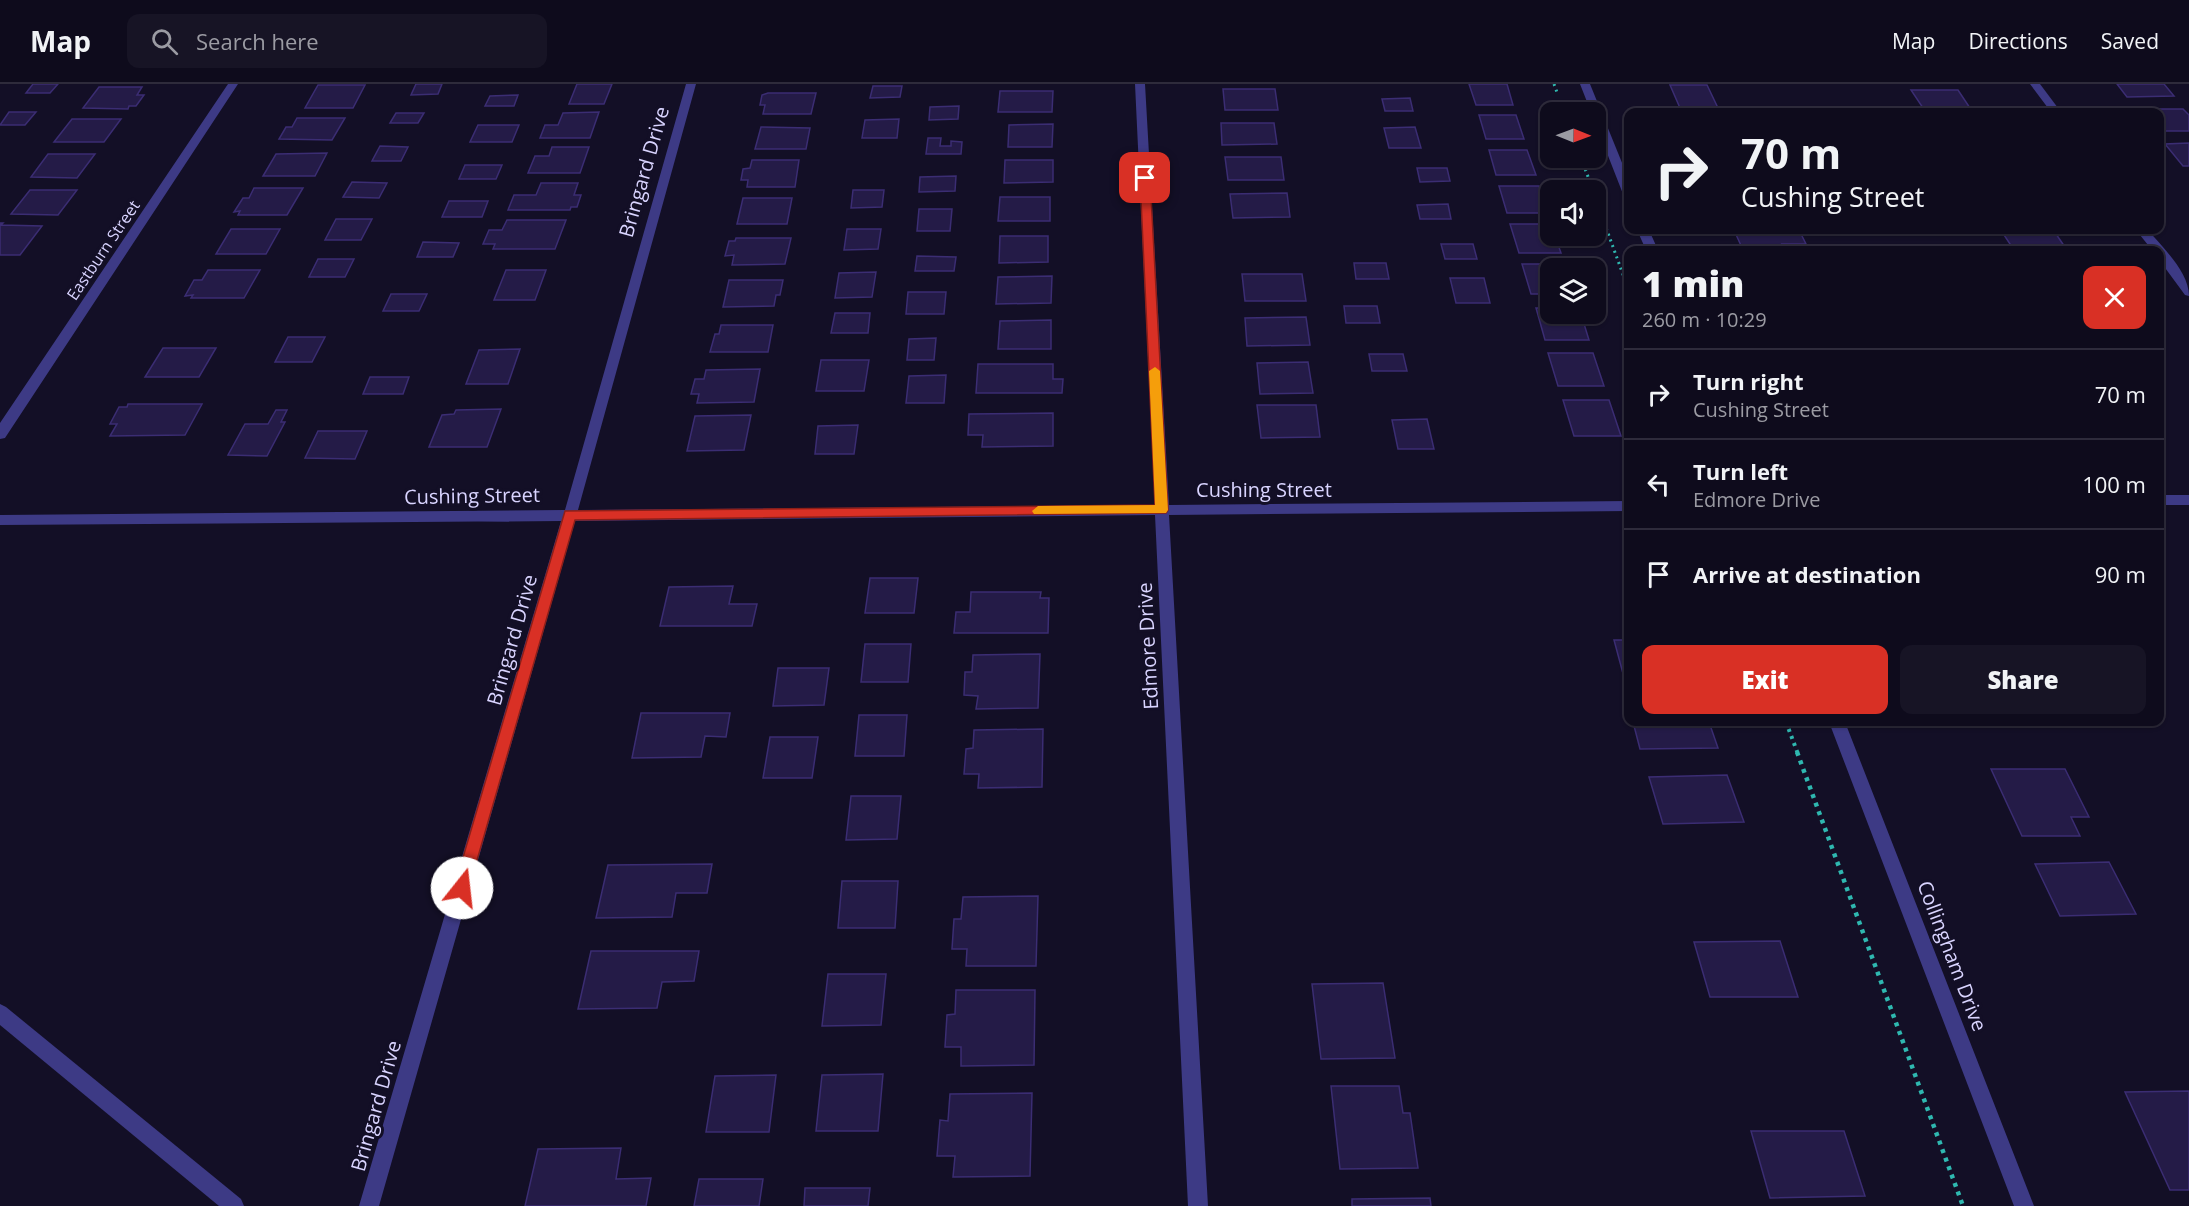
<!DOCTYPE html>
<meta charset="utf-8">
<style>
:root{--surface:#0e0b1c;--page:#171425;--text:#f1f3f6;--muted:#9b9ba3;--line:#2e2b3b;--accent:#d93025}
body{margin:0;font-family:"Open Sans",sans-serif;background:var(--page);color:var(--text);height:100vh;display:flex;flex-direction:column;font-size:22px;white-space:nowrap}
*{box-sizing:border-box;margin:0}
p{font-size:20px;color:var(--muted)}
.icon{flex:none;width:33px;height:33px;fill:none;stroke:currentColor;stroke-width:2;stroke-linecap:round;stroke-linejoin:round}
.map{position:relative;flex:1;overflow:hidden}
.side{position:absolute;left:1624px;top:162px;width:540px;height:480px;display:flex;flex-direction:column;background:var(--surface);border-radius:12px;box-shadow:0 2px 4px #0004,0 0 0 2px var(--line)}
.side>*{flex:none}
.top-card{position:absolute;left:1624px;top:24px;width:540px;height:126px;border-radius:12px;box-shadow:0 2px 4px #0004,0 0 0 2px var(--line);background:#0e0b1c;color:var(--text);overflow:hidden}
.needle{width:39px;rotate:91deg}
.tools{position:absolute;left:1540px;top:18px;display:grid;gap:12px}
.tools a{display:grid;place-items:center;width:66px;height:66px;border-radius:12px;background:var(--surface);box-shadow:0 2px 4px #0004,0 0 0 2px var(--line);font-size:30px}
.pin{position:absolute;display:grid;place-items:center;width:51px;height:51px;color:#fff;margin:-26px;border-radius:12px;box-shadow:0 3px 9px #0006}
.me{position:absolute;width:66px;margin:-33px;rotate:16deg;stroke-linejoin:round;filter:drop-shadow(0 0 4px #0008)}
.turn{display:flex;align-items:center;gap:21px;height:126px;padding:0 18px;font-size:27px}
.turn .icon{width:78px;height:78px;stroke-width:2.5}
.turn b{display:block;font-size:42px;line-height:51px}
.round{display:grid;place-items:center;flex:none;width:63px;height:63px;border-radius:12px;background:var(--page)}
.head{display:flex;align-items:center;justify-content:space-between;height:102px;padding:0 18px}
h1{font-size:36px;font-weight:800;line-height:45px}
.action{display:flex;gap:12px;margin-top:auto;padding:12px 18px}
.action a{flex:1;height:69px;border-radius:12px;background:var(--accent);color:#fff;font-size:24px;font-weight:800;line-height:69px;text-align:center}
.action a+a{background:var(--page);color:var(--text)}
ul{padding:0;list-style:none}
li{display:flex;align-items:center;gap:18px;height:90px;padding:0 18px;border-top:2px solid var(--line)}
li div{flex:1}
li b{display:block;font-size:22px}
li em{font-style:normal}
header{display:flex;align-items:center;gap:36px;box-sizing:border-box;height:84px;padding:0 30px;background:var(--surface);border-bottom:2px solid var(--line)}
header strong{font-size:28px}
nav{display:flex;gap:33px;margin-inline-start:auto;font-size:21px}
.search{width:420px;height:54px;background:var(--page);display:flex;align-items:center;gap:15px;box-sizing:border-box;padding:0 21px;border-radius:12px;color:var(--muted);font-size:22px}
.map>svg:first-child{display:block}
.building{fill:#241b47;stroke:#3b2d73;stroke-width:1.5}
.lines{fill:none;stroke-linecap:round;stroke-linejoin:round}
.path-far2{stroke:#2fb8b0;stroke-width:3;stroke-dasharray:2 4;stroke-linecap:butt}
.path-far1{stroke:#2fb8b0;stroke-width:4;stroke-dasharray:3 4.5;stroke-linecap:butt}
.path{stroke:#2fb8b0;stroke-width:4.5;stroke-dasharray:4 5;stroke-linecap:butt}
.lane{fill:#3d3a85;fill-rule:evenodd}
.street{fill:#3d3a85;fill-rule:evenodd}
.route{fill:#d93025;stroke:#8d1f18;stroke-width:1.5}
.slow{fill:#f59e0b}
.labels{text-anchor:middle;stroke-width:6;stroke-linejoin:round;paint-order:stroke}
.far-street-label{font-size:16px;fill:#d9d4ff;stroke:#130f26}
.street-label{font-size:20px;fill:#d9d4ff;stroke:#130f26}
</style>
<header>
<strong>Map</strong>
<div class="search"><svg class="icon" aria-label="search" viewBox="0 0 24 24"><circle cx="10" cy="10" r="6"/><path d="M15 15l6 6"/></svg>Search here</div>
<nav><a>Map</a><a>Directions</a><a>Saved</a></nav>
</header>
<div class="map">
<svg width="2189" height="1122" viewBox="0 0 2189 1122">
<rect width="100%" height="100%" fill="#130f26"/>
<!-- building -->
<path class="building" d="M33,0H58L50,9H26Z
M416,0H442L438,10L411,11Z
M577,0H612L604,20H569Z
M1469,0H1507L1513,21H1476Z
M2117,0H2164L2174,12L2127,13Z
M318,1H365L353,24H305Z
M1670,1H1707L1718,24H1680Z
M873,2H902L900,13L870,14Z
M99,3H142L137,11H144L136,22H129L128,25L83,24Z
M1223,5H1275L1278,26H1225Z
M1911,6H1958L1972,27H1925Z
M1000,7H1053L1052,28H998Z
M768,9H816L811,30H763L765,21H760L762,11Z
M518,11L514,22H485L490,12Z
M1410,14L1413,27H1385L1382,15Z
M959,22L958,35L929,36L930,23Z
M2136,25H2183L2189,31V47H2160V28H2139Z
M9,28H36L25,41H0Z
M599,28L590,54H540L545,41H558L563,29Z
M396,29H424L418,39H390Z
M1479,31H1516L1524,55H1486Z
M297,34H345L332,56L279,55L286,43H292Z
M72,35H121L104,58H54Z
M899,35L897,54H862L865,36Z
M1221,39H1274L1277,60L1222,61Z
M1053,40L1052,63H1008L1009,41Z
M478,41H519L512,58H470Z
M761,43L810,44L806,65H755Z
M1415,43L1421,64H1389L1384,44Z
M928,54H941L940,62H951V57L962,58L961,70H926Z
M2189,59V82H2183L2165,60Z
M380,62L408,63L401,77H372Z
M552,63H589L580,89H528L535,72H549Z
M1489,66H1527L1536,91H1496Z
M327,69L315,92H263L276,70Z
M48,70H95L77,94L31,93Z
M1225,73H1281L1284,96H1228Z
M752,76H799L795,103H747L748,96H741L743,85L750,84Z
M1005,76H1053V98L1004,99Z
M465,81H502L496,95H459Z
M1417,84H1447L1450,97L1420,98Z
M956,92L955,107L919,108L920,93Z
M352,98L387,99L379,114L343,113Z
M541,99H578L574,111H581L577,123H571L570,126H508L514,111H536Z
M1499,102H1539L1548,129H1507Z
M254,104H303L287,131H238L240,127L234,128L243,114H249Z
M30,106H77L58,131L11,130Z
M853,106H884L882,123L851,124Z
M1287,109L1290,133L1233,134L1230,110Z
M1000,113H1050V137H998Z
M743,114H792L787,140H737Z
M449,117H488L482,133H442Z
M1448,120L1451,135H1420L1417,121Z
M919,125H952L950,147H917Z
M336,135H372L361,156H325Z
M507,136H566L555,165H493L495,160H483L489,146H502Z
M0,139H3L1,141L42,142L20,171H0Z
M1510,140H1551V152H1555L1561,169H1519Z
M231,145H280L266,170H216Z
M847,145H881L878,165L844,166Z
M1734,146H1799L1806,160H1782L1786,166H1743Z
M2056,150L2067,166H2014L2004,151Z
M1000,152H1048V178L999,179Z
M736,154H791L785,180L732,181L734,171L725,172L729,157H735Z
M423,158L459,159L453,173H417Z
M1441,160H1473L1477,175H1445Z
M917,172L956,173L954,187H915Z
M318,175H354L345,193H309Z
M1354,179H1386L1389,195H1356Z
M1522,180H1565L1566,184H1551V210H1531Z
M208,186H260L244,214H191L193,211L185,212L194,196H202Z
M506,186H546L535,216H494Z
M876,188L872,213L835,214L839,189Z
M1242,190H1302L1306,217H1245Z
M1052,192L1051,219L996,220L998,193Z
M1450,194H1484L1490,219H1456Z
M729,196H783L780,211H776L774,222L723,223Z
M908,208H946L944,230H906Z
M391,210H427L419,227H383Z
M1344,222H1377L1380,239H1346Z
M1536,224H1551V230H1581L1589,256H1545Z
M835,229H870L868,249H831Z
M1306,233L1310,261L1247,262L1245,234Z
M1051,236V265H998L1000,237Z
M721,241H773L768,268H710L715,250H719Z
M288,253H325L312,278H275Z
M936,254L934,276H907L909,255Z
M163,264H216L199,293H145Z
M520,265L508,300H466L479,266Z
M1548,269H1593L1604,302H1558Z
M1369,270H1403L1407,287H1372Z
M821,276H869L864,307H816Z
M1308,278L1313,309L1260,310L1257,279Z
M978,280H1053V295H1063L1062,309H976Z
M760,285L754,318L697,319L699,310H691L695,295H704L706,286Z
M946,291L944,319H906L909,292Z
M370,293H409L403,310H363Z
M1563,316H1609L1621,352H1574Z
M128,320H202L185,351L110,352L117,340H110L119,323H127Z
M1257,321H1316L1320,353L1261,354Z
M501,325L487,363H429L442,331L454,330L456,326Z
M276,326H287L281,338H285L267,372L228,371L245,340H268Z
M1053,329V362L982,363L983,351H968L969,330Z
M751,331L744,366L687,367L695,332Z
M1427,335L1434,365H1398L1392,336Z
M858,341L854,370H815L818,342Z
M318,347H367L355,375L305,374Z
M870,494H918L914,529H865Z
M733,502L729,520H757L752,542H660L669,503Z
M971,508H1041L1040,514H1049L1048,549H954L956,528H970Z
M1614,556H1629V597H1625Z
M865,560H911L908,598H861Z
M1040,570L1038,624L976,625L978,612L964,611L965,588H972L973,571Z
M778,584H829L824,621L773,622Z
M641,629H730L726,653L705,652L701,673L632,674Z
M859,631H907L904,672H855Z
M1633,638H1709L1718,664L1640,665Z
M1043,645L1042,703L978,704L979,690H964L966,665L973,664L974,646Z
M770,653H818L812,694H763Z
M1991,685H2065L2089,733H2071L2080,752H2022Z
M1727,691L1744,738L1663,740L1649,693Z
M851,712H901L897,755L846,756Z
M2109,778L2136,830L2060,832L2035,780Z
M712,780L707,809H676L672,833L596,834L608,781Z
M842,797H898L895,844H838Z
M1038,812L1036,882H966L967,865H952L954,835H961L963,813Z
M1780,857L1798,913H1710L1694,858Z
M591,867H699L694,897L662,898L657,924L578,925Z
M828,890H886L881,941L822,942Z
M1383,899L1395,974L1321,975L1312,900Z
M956,906H1035L1034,981L961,982V963H945L947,931L955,930Z
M883,990L878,1047H816L822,991Z
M776,991L769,1048H706L715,992Z
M1331,1002H1399L1403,1029H1410L1418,1084L1340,1085Z
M2189,1007V1106H2170L2125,1008Z
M1032,1009L1030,1092L953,1093L955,1072H937L940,1036L948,1037L950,1010Z
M1751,1047H1844L1865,1112L1770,1114Z
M621,1064L616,1095L651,1094L646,1122H525L538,1065Z
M699,1095H763L759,1122H694Z
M805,1104H870L868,1122H804Z
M1430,1114L1431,1122H1352V1115Z"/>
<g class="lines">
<!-- path-far2 -->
<path class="path-far2" d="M1554,0L1558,11
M1581,74L1593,106
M1596,116L1629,207"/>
<!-- path-far1 -->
<path class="path-far1" d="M1786,638L1798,670"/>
<!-- path -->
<path class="path" d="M1797,668L1963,1122"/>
<!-- lane -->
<path class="lane" d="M0,920L6,923L241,1115L244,1122H219L0,941Z"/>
<!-- street -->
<path class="street" d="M228,0H238L5,354L0,355V339Z
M686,0H696L578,426L1155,421L1135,0H1145L1169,421L1629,417V427L1169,431L1208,1122H1188L1155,431L575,437L379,1122H359L561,437L0,441V431L565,426Z
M1580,0H1590L1629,96V114L1623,110L1596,41V28H1591Z
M2030,0H2040L2061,28H2051Z
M1637,146H1649L1658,166H1646Z
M2136,146H2148C2163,164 2189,188 2189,212L2185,211L2160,177V166H2152Z
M2160,411H2189V421H2160Z
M1829,638H1845L2034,1122H2014Z"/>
</g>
<!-- route -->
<path class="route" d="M1145,91L1150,94L1168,426L1166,429L575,436L469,804L467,810L462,812L456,810L454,804L565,427L1155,421L1140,94Z"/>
<!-- slow -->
<path class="slow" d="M1155,283L1160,287L1168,426L1166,429L1034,430L1032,427L1038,422L1155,421L1149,287Z"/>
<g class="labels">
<!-- far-street labels -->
<g class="far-street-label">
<text transform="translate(103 166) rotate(-56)" y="6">Eastburn Street</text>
</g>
<!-- street labels -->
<g class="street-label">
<text transform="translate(644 88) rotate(-74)" y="7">Bringard Drive</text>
<text x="1264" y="413">Cushing Street</text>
<text transform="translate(472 412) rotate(-1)" y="7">Cushing Street</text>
<text transform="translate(512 556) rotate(-74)" y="7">Bringard Drive</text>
<text transform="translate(1148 562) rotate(-93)" y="7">Edmore Drive</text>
<text transform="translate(1952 872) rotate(69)" y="7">Collingham Drive</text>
<text transform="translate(376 1022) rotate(-74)" y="7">Bringard Drive</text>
</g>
</g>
</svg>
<div class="tools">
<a><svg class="needle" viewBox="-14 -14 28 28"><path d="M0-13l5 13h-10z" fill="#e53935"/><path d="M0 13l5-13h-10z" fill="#9b9ba3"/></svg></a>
<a><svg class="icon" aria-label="sound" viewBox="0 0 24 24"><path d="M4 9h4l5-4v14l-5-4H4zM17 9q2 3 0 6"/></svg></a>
<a><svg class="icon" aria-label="layers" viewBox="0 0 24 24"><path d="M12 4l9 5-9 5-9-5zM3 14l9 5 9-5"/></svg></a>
</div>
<div class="pin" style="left:1145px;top:94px;background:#d93025"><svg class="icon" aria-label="arrive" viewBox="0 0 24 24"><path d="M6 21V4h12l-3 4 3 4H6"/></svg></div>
<svg class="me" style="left:462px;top:804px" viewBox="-20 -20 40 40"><circle r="19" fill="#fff"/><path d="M0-13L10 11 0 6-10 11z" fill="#d93025"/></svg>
<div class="top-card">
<div class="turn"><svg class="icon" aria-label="right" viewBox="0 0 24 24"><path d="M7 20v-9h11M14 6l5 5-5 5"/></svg><div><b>70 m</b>Cushing Street</div></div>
</div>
<section class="side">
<div class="head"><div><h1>1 min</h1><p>260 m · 10:29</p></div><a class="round" style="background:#d93025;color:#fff"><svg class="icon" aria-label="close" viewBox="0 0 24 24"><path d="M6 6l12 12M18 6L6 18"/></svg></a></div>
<ul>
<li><svg class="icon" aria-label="right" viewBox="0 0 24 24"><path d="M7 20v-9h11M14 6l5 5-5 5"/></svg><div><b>Turn right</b><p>Cushing Street</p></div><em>70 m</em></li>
<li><svg class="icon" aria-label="left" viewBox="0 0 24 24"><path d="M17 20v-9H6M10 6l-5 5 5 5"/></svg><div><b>Turn left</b><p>Edmore Drive</p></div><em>100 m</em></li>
<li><svg class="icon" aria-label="arrive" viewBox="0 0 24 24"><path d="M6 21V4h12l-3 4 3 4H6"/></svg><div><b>Arrive at destination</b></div><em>90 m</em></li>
</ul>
<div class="action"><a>Exit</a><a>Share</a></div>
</section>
</div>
